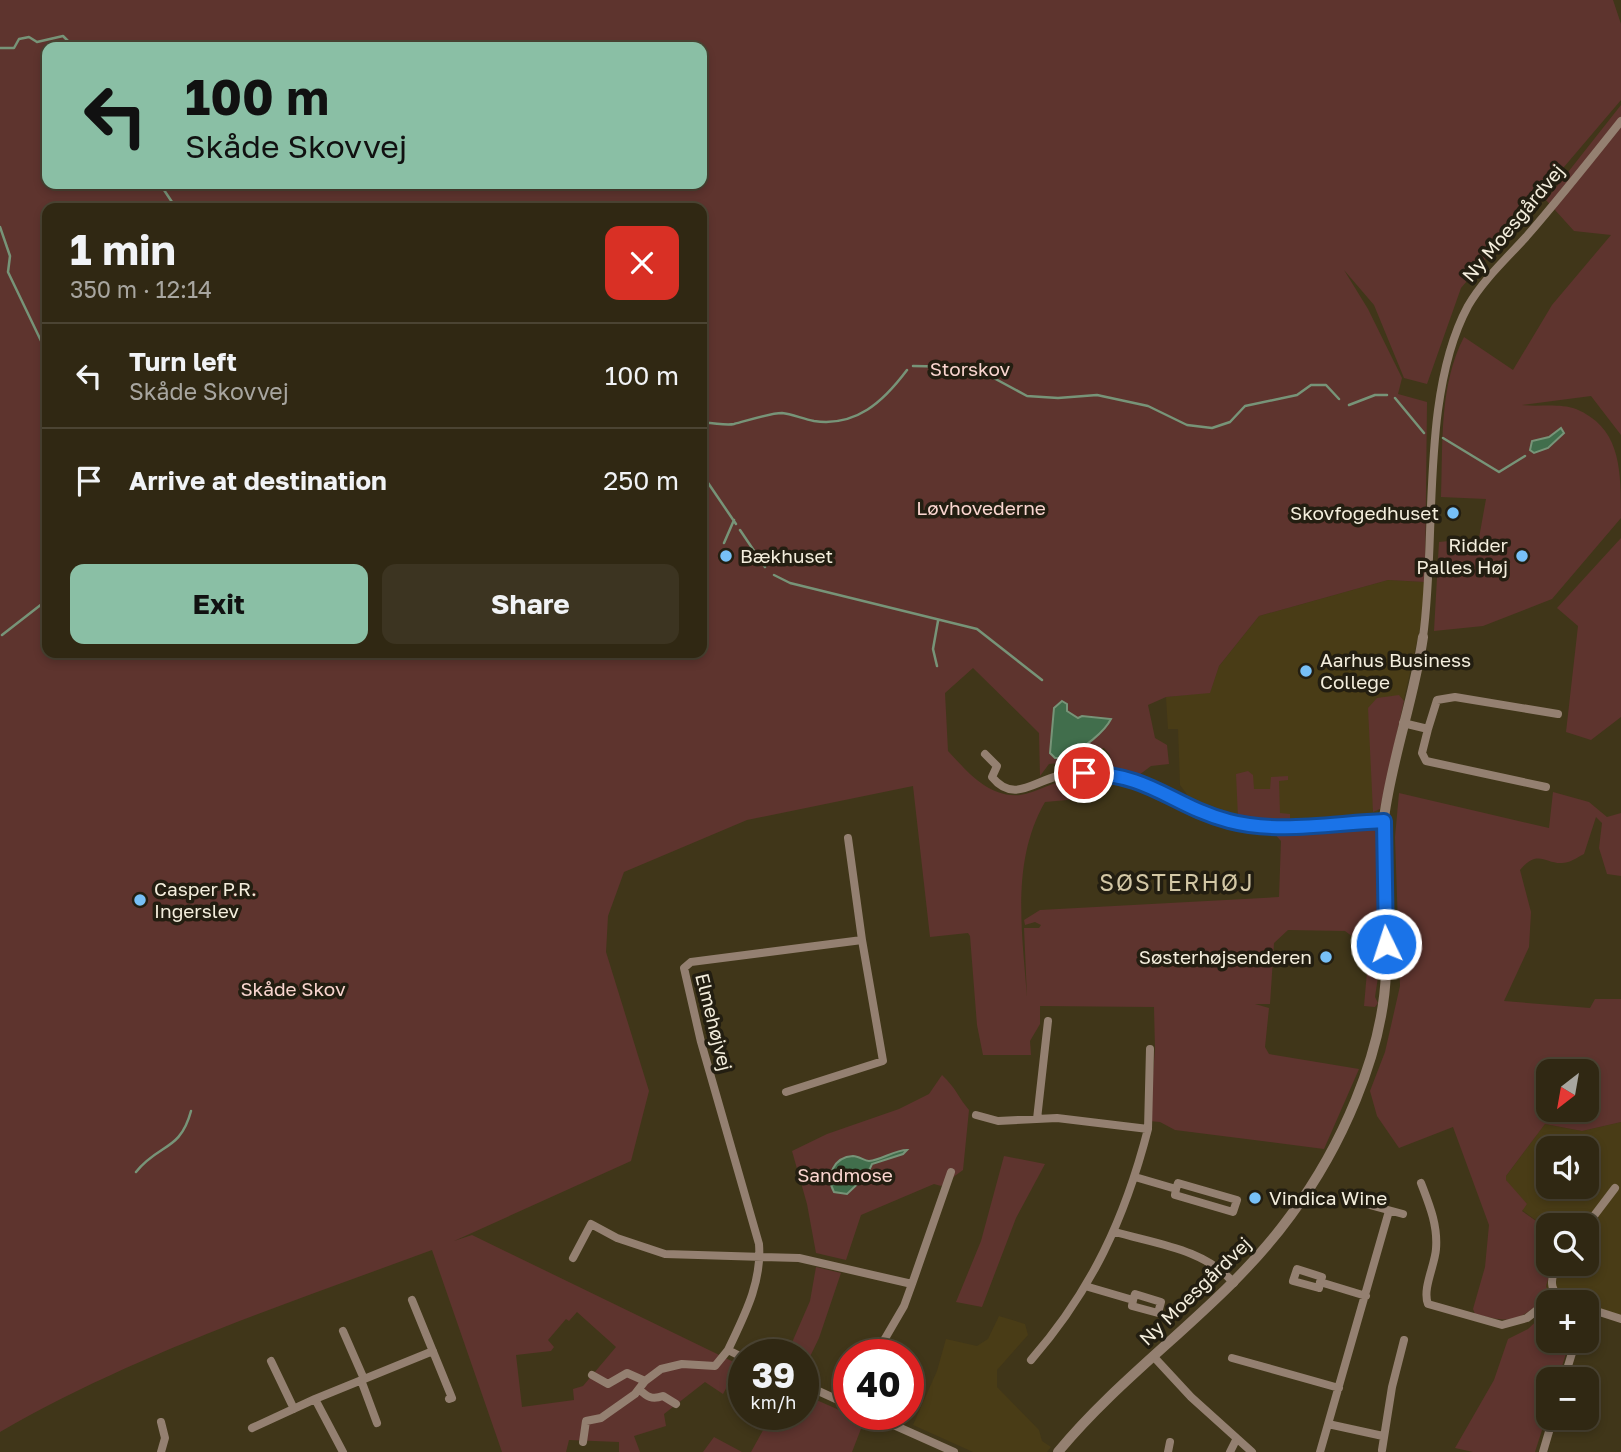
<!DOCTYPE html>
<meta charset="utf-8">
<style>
:root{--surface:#302813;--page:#3c3421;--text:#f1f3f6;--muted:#a8a6a0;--line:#4b4433;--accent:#8abfa5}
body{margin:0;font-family:"Golos Text",sans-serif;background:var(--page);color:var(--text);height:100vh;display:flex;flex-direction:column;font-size:26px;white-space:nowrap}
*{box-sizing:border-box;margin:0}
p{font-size:23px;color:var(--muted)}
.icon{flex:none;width:38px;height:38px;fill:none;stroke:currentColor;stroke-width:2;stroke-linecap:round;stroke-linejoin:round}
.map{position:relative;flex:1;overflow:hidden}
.drawer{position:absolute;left:42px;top:203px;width:665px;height:455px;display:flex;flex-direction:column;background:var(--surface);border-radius:14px;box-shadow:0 4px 10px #0003,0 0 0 2px var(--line)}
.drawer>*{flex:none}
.hud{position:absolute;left:42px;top:42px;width:665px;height:147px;border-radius:14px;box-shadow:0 4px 10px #0003,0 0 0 2px var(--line);background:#8abfa5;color:#111;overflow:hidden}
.needle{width:46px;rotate:211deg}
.buttons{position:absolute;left:1536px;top:1059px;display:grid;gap:14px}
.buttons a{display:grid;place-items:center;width:63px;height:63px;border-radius:14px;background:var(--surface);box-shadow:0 4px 10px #0003,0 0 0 2px var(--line);font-size:35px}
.speed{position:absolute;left:728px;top:1339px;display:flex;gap:14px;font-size:35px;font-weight:700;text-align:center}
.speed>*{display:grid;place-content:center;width:91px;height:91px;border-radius:50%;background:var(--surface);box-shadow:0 4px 10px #0003,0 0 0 2px var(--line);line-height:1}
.speed small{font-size:18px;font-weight:400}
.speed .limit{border:10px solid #d22;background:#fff;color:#111}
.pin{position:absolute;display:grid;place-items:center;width:60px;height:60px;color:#fff;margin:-30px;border:4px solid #fff;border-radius:50%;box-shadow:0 2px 7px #0007}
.me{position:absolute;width:77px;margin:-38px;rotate:356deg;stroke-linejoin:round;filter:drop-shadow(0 0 5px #0008)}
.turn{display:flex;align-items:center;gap:24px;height:147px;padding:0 28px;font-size:32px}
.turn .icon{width:91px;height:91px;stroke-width:2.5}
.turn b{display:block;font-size:49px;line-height:60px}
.round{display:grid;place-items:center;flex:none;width:74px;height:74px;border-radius:14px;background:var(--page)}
.head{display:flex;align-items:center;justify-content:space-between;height:119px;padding:0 28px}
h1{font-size:42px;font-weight:700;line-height:52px}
.cta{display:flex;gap:14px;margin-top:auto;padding:14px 28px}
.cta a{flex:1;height:80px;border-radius:14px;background:var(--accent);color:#111;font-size:28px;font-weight:700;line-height:80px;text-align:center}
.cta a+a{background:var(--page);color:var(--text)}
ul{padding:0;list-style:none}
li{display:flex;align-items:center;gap:21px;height:105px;padding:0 28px;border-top:2px solid var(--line)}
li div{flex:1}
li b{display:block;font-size:26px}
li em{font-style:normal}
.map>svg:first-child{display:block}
.built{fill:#493c16;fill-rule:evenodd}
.green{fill:#5e342e;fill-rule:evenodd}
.water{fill:#416e4c;stroke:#779478;stroke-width:2}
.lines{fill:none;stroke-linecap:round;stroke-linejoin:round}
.stream{stroke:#779478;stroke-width:2.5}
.minor{stroke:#948071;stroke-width:8}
.tertiary{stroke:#948071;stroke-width:10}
.route-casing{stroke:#114b97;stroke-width:18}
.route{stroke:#1a73e8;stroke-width:12}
.poi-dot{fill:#77c0f7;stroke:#231e11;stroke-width:2.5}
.labels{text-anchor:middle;stroke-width:7;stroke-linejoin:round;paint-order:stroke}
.street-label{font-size:19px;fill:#f4eedd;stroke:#231e11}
.park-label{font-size:19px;fill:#fad6d0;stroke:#231e11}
.poi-label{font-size:19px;fill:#f4eedd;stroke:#231e11;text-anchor:start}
.quarter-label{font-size:23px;letter-spacing:2px;fill:#d3c7a5;stroke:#231e11}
</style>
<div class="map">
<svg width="1621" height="1452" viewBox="0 0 1621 1452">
<rect width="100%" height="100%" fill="#403619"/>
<!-- built -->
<path class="built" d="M1388,580L1425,582L1421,624L1378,813L1356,819L1260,822L1227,817L1194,804L1180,785L1178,729H1168L1166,697L1210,692L1219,666L1259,616Z
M1621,1122V1316L1587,1305V1302L1549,1294L1546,1286L1553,1264H1587V1225H1549V1230L1522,1210L1506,1180V1176L1545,1124L1582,1131ZM1549,1148H1587V1186H1549Z
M999,1316L1025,1324L1028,1335L997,1370V1387L1039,1430L1042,1441L1051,1447L1047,1452H973L913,1425L937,1371L946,1339L977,1346L988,1339Z"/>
<!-- green -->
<path class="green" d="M0,0H1613L1621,24V100L1461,288L1427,384L1404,378L1374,305L1344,270L1368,309L1402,378L1398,394L1427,402L1425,582L1388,580L1259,616L1219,666L1210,693L1166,697L1148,705L1155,738L1167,745L1169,764L1151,766L1139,775L1111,769L1110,755L1104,748L1071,754L1068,762L1049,764L1040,776L1039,733L973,668L945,693L948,751C967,771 988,798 1020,795C1037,793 1054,780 1077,778L1078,799L1045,802C1011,861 1022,931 1027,997L1024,928H1039L1041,925L1035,922L1025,925L1024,920L1040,910L1279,897L1281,841L1273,832L1367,827L1374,828L1379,834L1382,950L1375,997L1378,1003L1375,1007L1364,1006L1369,949L1345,931L1288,930L1274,943L1270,1004H1255L1269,1008L1265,1047L1269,1054L1359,1069L1324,1149L1175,1130L1160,1122L1149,1121L1155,1049L1154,1007L1040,1006V1024L1030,1041L1031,1055H983L977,1025L970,936L968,933L930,937L913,786L747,820L624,872L608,916L606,952L649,1091L631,1161L454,1241L472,1235L744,1367V1390L729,1383L723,1394L705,1382L664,1414L666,1426L634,1436L640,1452H619V1442L569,1440L566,1452H502L432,1250C286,1304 135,1354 0,1432ZM47,47H702V184H47ZM47,208H702V653H47ZM577,1312L616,1347L583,1386L573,1389L574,1400L522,1407L516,1355L551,1351L554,1347L548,1340L566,1319L569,1321Z
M1621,105V435L1591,396L1522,405C1539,407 1560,403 1576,409C1621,428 1621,469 1621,518L1552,599L1483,626L1434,631L1439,542L1479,538L1486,499L1441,497C1443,443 1439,385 1464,337L1513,370L1552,305L1611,235L1574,231L1546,200Z
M1621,538V717L1591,740L1566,732L1578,626L1557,608Z
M1399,695L1404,701L1380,809L1373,812L1368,708L1377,698Z
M1248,771L1253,775L1254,789H1270L1271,777L1288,776V780L1279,781L1280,813L1290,814V820L1261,821L1238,817L1236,774Z
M1553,792L1589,802L1607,817L1621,813V876L1607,874L1599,848L1602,823L1596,817L1584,854C1579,856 1573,861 1568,862C1547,868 1540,846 1520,870L1531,912L1529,947L1504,1001L1590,1008L1595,999H1621V1122L1582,1131L1545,1124L1506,1176V1180L1527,1204L1522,1211L1549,1230V1264H1553L1546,1286L1549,1294C1519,1322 1513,1324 1475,1314L1473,1309L1485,1267L1489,1225L1453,1127L1399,1148L1377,1116L1370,1091L1385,1052L1400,986L1395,837L1399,793L1549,828ZM1549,1071H1587V1110H1549Z
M942,1075C956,1088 958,1097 969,1110L963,1170L941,1186L934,1184L861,1215L846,1260L816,1253L807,1204L792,1151L827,1134L899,1109L929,1094Z
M1004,1156L1045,1164L1016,1218L982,1307L956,1302L981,1241Z
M816,1267L841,1273L819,1338L803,1371V1354H787L810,1301Z
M1549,1309V1340L1570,1341L1558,1379H1549V1408L1535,1452H1473L1455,1448L1494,1380L1508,1339L1528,1329Z
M803,1394L864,1421L852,1452H751L772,1414H803Z
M714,1437L742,1452H703Z"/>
<!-- water -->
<path class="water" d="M1561,428L1564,433L1548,448L1534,453L1530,450L1532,441L1549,437Z
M1062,701L1067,704V711L1078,718L1082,716L1111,719C1105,731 1083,750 1069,753L1068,758H1055L1050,753L1054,708Z
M907,1150L903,1154L872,1164L867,1175L847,1194L834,1192C825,1176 834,1157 853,1156C859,1156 864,1161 869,1161C882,1160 894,1150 907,1150Z"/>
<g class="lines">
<!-- stream -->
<path class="stream" d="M103,47H105
M0,48H14L19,39L29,37L37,42L63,36L73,46L89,44L93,47
M160,184L176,208
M0,227L10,256L8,272L43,345
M913,366L962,367L979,370L1027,396L1058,398L1097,395L1148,406L1187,425L1212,428L1230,422L1245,406L1297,395L1311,385H1326L1339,399
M1395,398L1424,433
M1349,405L1375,395H1387
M702,423C712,422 725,426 734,424C746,421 770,413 782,413C792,414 803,419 814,421C856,427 883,402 907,370
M1443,438L1499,472L1525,456
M702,474L736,524
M740,530L765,567
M724,543L734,520
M774,575L790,583L977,629L1042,680
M2,635L47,600
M937,666L933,649L938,621
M136,1172C159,1143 180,1152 191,1111"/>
<!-- minor -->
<path class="minor" d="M1423,637C1437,537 1420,395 1468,306C1483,280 1506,259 1526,237C1559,199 1590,160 1621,121
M1403,723L1428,729L1422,753L1426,761L1546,787
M1428,729L1437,700L1455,697L1558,714
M985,754L997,766L992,777C1013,803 1033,782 1058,776C1073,772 1091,772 1106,773C1152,777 1186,810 1230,821C1279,834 1334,823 1384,821
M848,838L862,940
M976,1115L998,1121L1057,1118L1148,1129C1125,1218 1092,1290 1031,1360
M1037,1119L1048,1021
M1148,1129L1150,1049
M1135,1177L1176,1189L1175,1195L1233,1212L1237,1200L1178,1183L1176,1189
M1421,1183C1429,1204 1438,1225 1436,1249C1435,1265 1422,1289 1428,1304L1502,1325L1527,1318L1556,1295
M1351,1200L1403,1214
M1587,1225L1615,1188
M1115,1232C1157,1244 1204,1249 1234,1283
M573,1258L591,1224L617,1238L665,1254L799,1258L912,1284L951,1172
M1559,1264C1548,1279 1549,1295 1569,1302
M1320,1282L1319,1288L1293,1281L1297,1269L1322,1277L1320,1282L1366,1296
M1085,1286L1133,1300L1132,1306L1158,1313L1161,1302L1135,1294L1133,1300
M412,1300L452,1398L449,1399
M1587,1308L1621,1319
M343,1331L364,1379
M876,1354L904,1306L912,1284
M1153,1356L1191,1397L1252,1452
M744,1358L728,1350C744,1316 762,1283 759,1244L701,1042L684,968L691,962L862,940L883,1061L786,1092
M1232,1358L1339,1388
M271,1361L294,1409
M592,1375L608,1384L627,1373L645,1381
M1564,1379L1576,1340
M361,1380L377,1423
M803,1384L849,1405
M639,1389C647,1397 652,1400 663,1396L676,1404
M315,1399L433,1351
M869,1414L954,1452
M161,1422L165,1438L161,1452
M1328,1424L1383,1436
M252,1428L315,1399L343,1452
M583,1442L586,1421L601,1418L635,1394L645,1381L661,1369L682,1364L715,1366L728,1350
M1382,1450L1392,1387L1404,1340
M1168,1452L1170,1442
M1230,1452L1236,1440
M1320,1452L1389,1211
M1543,1452L1553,1418"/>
<!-- tertiary -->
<path class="tertiary" d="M1058,1452C1129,1366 1225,1306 1291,1215C1340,1149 1383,1055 1386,972C1388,921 1378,869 1384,818C1392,757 1414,699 1423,637"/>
</g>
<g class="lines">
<!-- route casing -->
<g class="route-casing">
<path id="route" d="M1084,773C1151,774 1172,806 1229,821C1278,834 1334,823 1384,821L1386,944"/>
</g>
<!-- route -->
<use href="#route" class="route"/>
</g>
<!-- markers -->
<g class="poi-dot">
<circle cx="1453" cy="513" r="7"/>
<circle cx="726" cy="556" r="7"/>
<circle cx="1522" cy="556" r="7"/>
<circle cx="1306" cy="671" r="7"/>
<circle cx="140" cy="900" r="7"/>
<circle cx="1326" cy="957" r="7"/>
<circle cx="1255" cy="1198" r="7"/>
</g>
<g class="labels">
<!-- street labels -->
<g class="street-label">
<text transform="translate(1513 223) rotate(-50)" y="7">Ny Moesgårdvej</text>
<text transform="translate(714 1022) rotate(76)" y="7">Elmehøjvej</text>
<text transform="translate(1195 1291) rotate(-44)" y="7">Ny Moesgårdvej</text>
</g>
<!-- park labels -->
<g class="park-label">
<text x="970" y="376">Storskov</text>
<text x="981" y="515">Løvhovederne</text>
<text x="293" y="996">Skåde Skov</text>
<text x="845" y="1182">Sandmose</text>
</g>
<!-- poi labels -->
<g class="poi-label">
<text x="1439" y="520" text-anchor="end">Skovfogedhuset</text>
<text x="1508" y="552" text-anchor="end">Ridder<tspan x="1508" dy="22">Palles Høj</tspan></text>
<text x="740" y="563">Bækhuset</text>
<text x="1320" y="667">Aarhus Business<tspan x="1320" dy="22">College</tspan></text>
<text x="154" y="896">Casper P.R.<tspan x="154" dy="22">Ingerslev</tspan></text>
<text x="1312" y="964" text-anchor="end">Søsterhøjsenderen</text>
<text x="1269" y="1205">Vindica Wine</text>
</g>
<!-- quarter labels -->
<g class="quarter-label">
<text x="1177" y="891">SØSTERHØJ</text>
</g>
</g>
</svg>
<div class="buttons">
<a><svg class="needle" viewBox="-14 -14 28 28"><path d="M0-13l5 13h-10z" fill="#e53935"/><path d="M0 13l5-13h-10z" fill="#a8a6a0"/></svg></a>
<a><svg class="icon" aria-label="sound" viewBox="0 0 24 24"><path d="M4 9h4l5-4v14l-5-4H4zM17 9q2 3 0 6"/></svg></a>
<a><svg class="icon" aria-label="search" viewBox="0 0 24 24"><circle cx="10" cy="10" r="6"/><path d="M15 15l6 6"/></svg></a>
<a>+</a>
<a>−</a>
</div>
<div class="speed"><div>39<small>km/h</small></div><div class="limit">40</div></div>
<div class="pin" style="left:1084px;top:773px;background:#d93025"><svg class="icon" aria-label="arrive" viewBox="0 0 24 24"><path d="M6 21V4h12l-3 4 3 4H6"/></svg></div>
<svg class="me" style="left:1386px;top:944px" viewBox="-20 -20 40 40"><circle r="17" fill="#1a73e8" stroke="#fff" stroke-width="3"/><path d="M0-11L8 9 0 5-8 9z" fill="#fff"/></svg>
<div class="hud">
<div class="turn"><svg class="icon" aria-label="left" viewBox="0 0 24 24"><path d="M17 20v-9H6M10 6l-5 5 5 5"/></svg><div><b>100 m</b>Skåde Skovvej</div></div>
</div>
<section class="drawer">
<div class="head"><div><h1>1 min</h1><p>350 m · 12:14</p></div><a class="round" style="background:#d93025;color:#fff"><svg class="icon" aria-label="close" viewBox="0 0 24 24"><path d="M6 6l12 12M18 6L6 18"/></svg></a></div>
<ul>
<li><svg class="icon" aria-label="left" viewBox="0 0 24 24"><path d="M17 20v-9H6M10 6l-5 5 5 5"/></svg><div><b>Turn left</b><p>Skåde Skovvej</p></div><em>100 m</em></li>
<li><svg class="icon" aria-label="arrive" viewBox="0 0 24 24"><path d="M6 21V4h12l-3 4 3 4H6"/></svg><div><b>Arrive at destination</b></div><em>250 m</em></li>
</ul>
<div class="cta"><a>Exit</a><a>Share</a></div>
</section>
</div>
